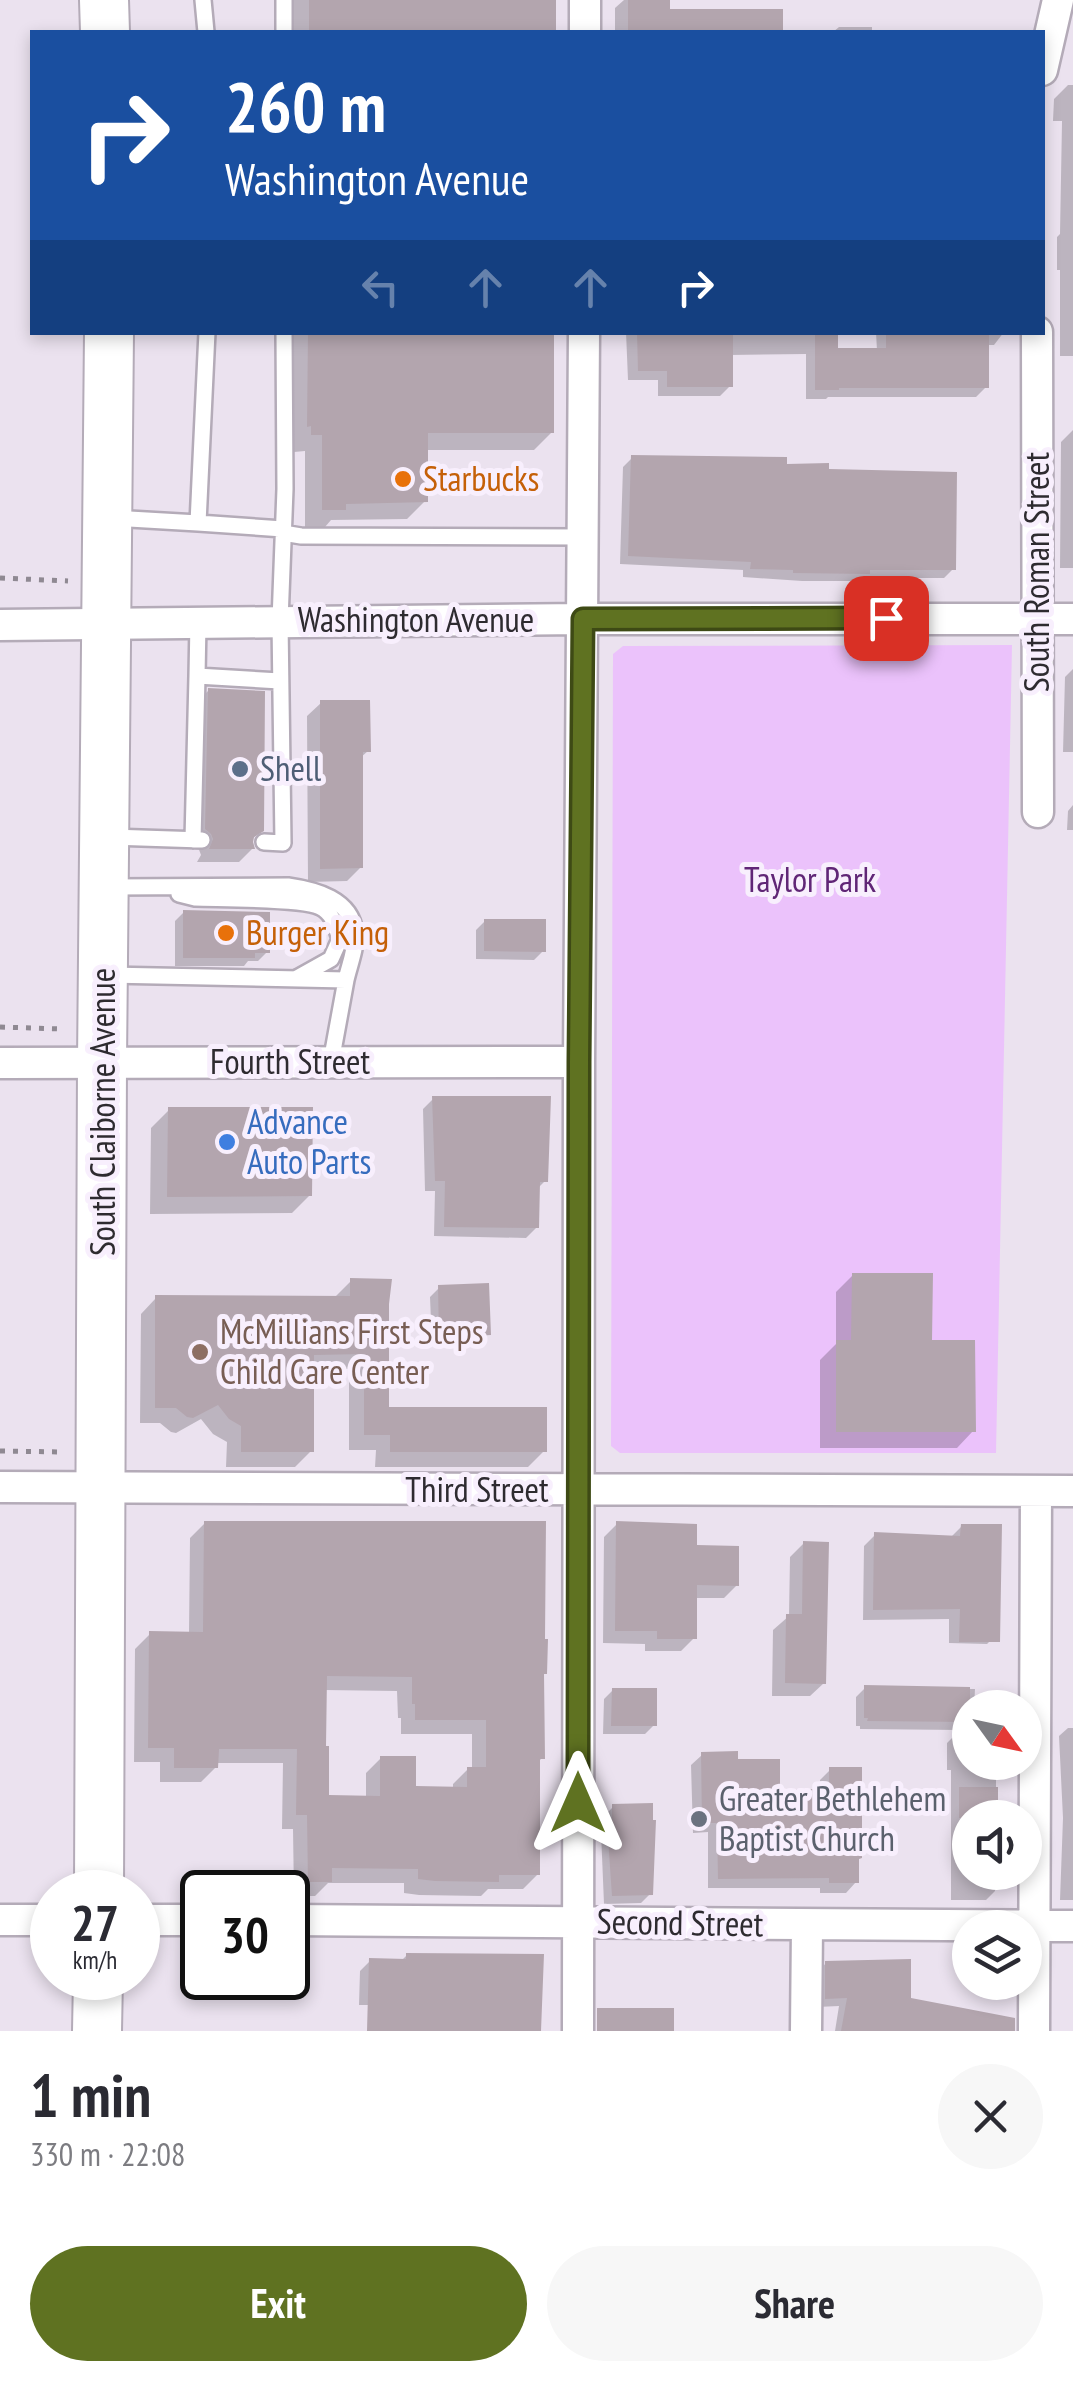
<!DOCTYPE html>
<meta charset="utf-8">
<style>
:root{--surface:#fff;--page:#f7f7f7;--text:#2b2b33;--muted:#7c7c81;--accent:#5f7221}
body{margin:0;font-family:"PT Sans Narrow",sans-serif;background:var(--page);color:var(--text);height:100vh;display:flex;flex-direction:column;font-size:38px;white-space:nowrap}
*{box-sizing:border-box;margin:0}
p{font-size:32px;color:var(--muted)}
.icon{flex:none;width:55px;height:55px;fill:none;stroke:currentColor;stroke-width:2;stroke-linecap:round;stroke-linejoin:round}
.map{position:relative;height:2031px;overflow:hidden}
.panel{display:flex;flex-direction:column;background:var(--surface);flex:1}
.panel>*{flex:none}
.hud{position:absolute;left:30px;top:30px;width:1015px;height:305px;border-radius:0px;box-shadow:0 5px 15px #0003;background:#1a4fa0;color:#fff;overflow:hidden}
.needle{width:65px;rotate:123deg}
.fabs{position:absolute;left:952px;top:1690px;display:grid;gap:20px}
.fabs a{display:grid;place-items:center;width:90px;height:90px;border-radius:50%;background:var(--surface);box-shadow:0 5px 15px #0003;font-size:50px}
.speed{position:absolute;left:30px;top:1870px;display:flex;gap:20px;font-size:50px;font-weight:700;text-align:center}
.speed>*{display:grid;place-content:center;width:130px;height:130px;border-radius:50%;background:var(--surface);box-shadow:0 5px 15px #0003;line-height:1}
.speed small{font-size:25px;font-weight:400}
.speed .limit{border:5px solid #111;border-radius:15px;background:#fff;color:#111}
.pin{position:absolute;display:grid;place-items:center;width:85px;height:85px;color:#fff;margin:-42px;border-radius:20px;box-shadow:0 5px 15px #0006}
.me{position:absolute;width:110px;margin:-55px;rotate:0deg;stroke-linejoin:round;filter:drop-shadow(0 0 8px #0008)}
.turn{display:flex;align-items:center;gap:35px;height:210px;padding:0 30px;font-size:45px}
.turn .icon{width:130px;height:130px;stroke-width:2.5}
.turn b{display:block;font-size:70px;line-height:85px}
.lanes{display:flex;align-items:center;height:95px;padding:0 30px;background:#0003;justify-content:center;gap:50px;direction:ltr}
.lanes .off{opacity:.35}
.round{display:grid;place-items:center;flex:none;width:105px;height:105px;border-radius:52px;background:var(--page)}
.head{display:flex;align-items:center;justify-content:space-between;height:170px;padding:0 30px}
h1{font-size:60px;font-weight:700;line-height:75px}
.cta{display:flex;gap:20px;margin-top:auto;padding:20px 30px}
.cta a{flex:1;height:115px;border-radius:60px;background:var(--accent);color:#fff;font-size:40px;font-weight:700;line-height:115px;text-align:center}
.cta a+a{background:var(--page);color:var(--text)}
.map>svg:first-child{display:block}
.green{fill:#ebc2fb}
.shadow{fill:#0003;fill-rule:evenodd}
.building{fill:#b3a5ae;fill-rule:evenodd}
.lines{fill:none;stroke-linecap:round;stroke-linejoin:round}
.lane-casing{stroke:#b4abb8;stroke-width:20}
.street-casing{stroke:#b4abb8;stroke-width:35}
.primary-casing{stroke:#b4abb8;stroke-width:52}
.path{stroke:#8f8992;stroke-width:5;stroke-dasharray:5 8;stroke-linecap:butt}
.lane{stroke:#fff;stroke-width:15}
.street{stroke:#fff;stroke-width:30}
.primary{stroke:#fff;stroke-width:48}
.route-casing{stroke:#3e4a15;stroke-width:25}
.route{stroke:#5f7221;stroke-width:18}
.food-dot{fill:#e8710a;stroke:#f8effd;stroke-width:4}
.service-dot{fill:#5c6f8a;stroke:#f8effd;stroke-width:4}
.shop-dot{fill:#3f7fe0;stroke:#f8effd;stroke-width:4}
.education-dot{fill:#8d6e63;stroke:#f8effd;stroke-width:4}
.worship-dot{fill:#6b7280;stroke:#f8effd;stroke-width:4}
.labels{text-anchor:middle;stroke-width:10;stroke-linejoin:round;paint-order:stroke}
.food-label{font-size:35px;fill:#c56008;stroke:#f8effd;text-anchor:start}
.street-label{font-size:35px;fill:#2e2b30;stroke:#f8effd}
.service-label{font-size:35px;fill:#4e5e75;stroke:#f8effd;text-anchor:start}
.park-label{font-size:35px;fill:#602676;stroke:#f8effd}
.shop-label{font-size:35px;fill:#366cbe;stroke:#f8effd;text-anchor:start}
.education-label{font-size:35px;fill:#785e54;stroke:#f8effd;text-anchor:start}
.worship-label{font-size:35px;fill:#5b616d;stroke:#f8effd;text-anchor:start}
</style>
<div class="map">
<svg width="1073" height="2031" viewBox="0 0 1073 2031">
<rect width="100%" height="100%" fill="#ebe2ef"/>
<!-- green -->
<path class="green" d="M1012,645L996,1453H620L611,1446L613,654L623,646Z"/>
<!-- shadow -->
<path class="shadow" d="M292,0H554V32H292Z
M624,0H668V11H781V32H615V8Z
M839,27H872V31L914,32H833Z
M1068,85H1073V356H1060V270H1057V237L1060,234L1062,121H1053L1054,99Z
M292,332H552V432L534,450H426L425,501L407,519L331,520L325,527H305V451L294,452V443L290,444Z
M626,332H836V351H877L876,332H1004L994,345H987L986,387L976,397H828L826,399H806V354L730,355V386L720,396H658V380H628Z
M1073,430V568H1060L1061,442Z
M632,458L784,466L826,471L953,569L944,578H863L859,581H802L743,577V570L620,564L623,467Z
M1073,669V752H1063L1065,677Z
M209,690L262,830L250,841L253,848L239,862H197L201,855L198,847L192,843L195,704Z
M321,703L368,751L360,758L361,867L347,881L308,882L307,716Z
M1073,805V830H1067L1068,811Z
M184,912L267,952L258,961H248L244,966H175V921Z
M485,921L543,951L534,960L476,959V930Z
M434,1098L545,1181L537,1189V1227L526,1238L434,1236L435,1191H425L423,1109Z
M169,1110L310,1195L292,1213L150,1214L151,1128Z
M853,1275L930,1343L973,1431L957,1448H820V1360L836,1344V1292Z
M351,1281L387,1410L544,1451L528,1467H375L376,1450H349V1369H312L311,1451L295,1467H226L227,1442L213,1434L201,1419L176,1433L171,1432L160,1423H140L141,1314L156,1298L335,1297Z
M439,1288L488,1334L479,1343L432,1345L430,1297Z
M205,1523L545,1673L542,1677V1758L538,1762V1874L523,1889H488L481,1896L419,1895L404,1893V1883H328L315,1896H294L293,1829H282L283,1763H216V1767L201,1782H160V1762H134L135,1649L150,1634H189L190,1538ZM324,1690L397,1691L398,1718H401V1734H472V1769H468L453,1784V1789L413,1788L381,1758L366,1773V1798H327Z
M617,1524L695,1547L737,1585L724,1598H694V1638L681,1651H645V1644L603,1643L604,1537Z
M962,1526L998,1633L987,1644L949,1643V1619L863,1620L864,1546L875,1535L950,1538Z
M804,1543L824,1683L810,1696H772L773,1630L789,1616L790,1557Z
M865,1688L975,1689L974,1708H970V1725L961,1734H970V1762H996V1818H970V1872H995V1891L986,1900H951V1770H947V1743L960,1730L860,1729V1726H856V1697Z
M613,1690L654,1725L645,1734H603L604,1699Z
M1068,1728H1073V1900H1060L1063,1818L1059,1736Z
M702,1755L736,1762L778,1791H820V1780L830,1770L856,1882L846,1893H820V1888H708V1832L693,1833L691,1765Z
M613,1807L650,1894L641,1903L604,1904L601,1832L604,1828V1816Z
M407,1955L539,2031H397L396,2005H359L360,1971L370,1961H401Z
M826,1963L909,2000L986,2031H835L839,2006L817,2007L818,1972Z"/>
<!-- building -->
<path class="building" d="M309,0H556V32H309Z
M628,0H670V9H783V32H628Z
M308,332H554V433H428V502L346,504V510H322V435H311V426L307,427Z
M637,332H733V387H667V371H638Z
M815,332H838V348H886V332H989V388H839V390H815Z
M631,455L787,457V464L829,463V469L957,472L956,570H870V574L793,573V570L750,569L751,562L628,556Z
M208,688L265,691L264,831L254,837L253,842L255,849H209L213,839L211,834L205,829Z
M320,700H370L371,752H363V868L320,869Z
M183,910L270,912V953H255V958H183Z
M484,919H546V952L484,951Z
M432,1096H551L548,1182H540L539,1228L444,1227L445,1181H435Z
M168,1107H313L312,1196L167,1197Z
M852,1273H933L932,1340H975L976,1432H836V1340H851Z
M350,1278L392,1279L389,1304V1407H547V1452H390V1435H364V1354L314,1355V1452H241V1426L229,1419L218,1405L193,1418L187,1417L176,1408H155V1295L350,1296Z
M489,1283L491,1335L439,1338L438,1285Z
M204,1521H546L545,1639H548L547,1674H544L545,1759H540V1875H499V1882L435,1881L418,1879V1869L332,1868V1882H308L307,1815H296L297,1749H219L218,1768H174V1748H148L149,1631L203,1632ZM327,1676L412,1677V1704H415V1720H486V1767H467V1787L416,1786V1756H380V1796L329,1795V1746H326Z
M616,1521L697,1524V1545L739,1546V1586L697,1585V1639H657V1631H615Z
M961,1524H1002L1000,1642H959L960,1609L873,1610L874,1532L960,1536Z
M803,1541L829,1542L826,1684L785,1683L786,1614H802Z
M864,1685L970,1687V1722L867,1721L868,1718H864Z
M612,1688H657V1726H611Z
M738,1751V1759H780V1789H829V1767H862V1858L859,1859V1883H829V1878L718,1879L717,1823H702L701,1752Z
M959,1787H998V1818H959Z
M653,1803V1820H656L653,1895L612,1896L608,1838L609,1820H612V1804Z
M406,1953L544,1954L541,2031H367L369,1958L406,1959Z
M911,1959V1998L1015,2018V2031H841L847,1998L825,1999V1961Z
M597,2008H674V2031H597Z"/>
<g class="lines">
<!-- lane casing -->
<g class="lane-casing">
<path id="lane" d="M203,0L206,32
M284,32V0
M207,332L198,523L283,529
M112,518L198,523
M283,533L301,536L583,537
M198,622L197,676L280,681
M111,837L202,840
M193,840L197,676
M264,842L283,843L280,621L285,489L284,332
M110,887L288,886C316,890 351,899 355,932C357,947 349,966 346,980
M179,894L195,898C219,899 304,898 320,907C333,913 336,927 340,939L331,959L297,978
M108,975L346,980L331,1062"/>
</g>
<!-- street casing -->
<g class="street-casing">
<path id="street" d="M585,32V0
M1042,70L1058,0
M1037,332L1038,812
M0,625L583,619H1073
M0,1063L579,1062
M0,1487L1073,1491
M0,1920H52
M138,1920H202
M288,1920C549,1920 811,1925 1073,1926
M578,2031L579,1062L584,332
M806,2031L807,1926
M1034,2031L1036,1491"/>
</g>
<!-- primary casing -->
<g class="primary-casing">
<path id="primary" d="M104,0L105,32
M99,1892L102,1062L109,332
M97,2031L98,1978"/>
</g>
<!-- path -->
<path class="path" d="M0,578L68,581
M0,1027L63,1029
M0,1451L64,1452"/>
<!-- lane -->
<use href="#lane" class="lane"/>
<!-- street -->
<use href="#street" class="street"/>
<!-- primary -->
<use href="#primary" class="primary"/>
</g>
<g class="lines">
<!-- route casing -->
<g class="route-casing">
<path id="route" d="M578,1803L579,1062L583,619L886,618"/>
</g>
<!-- route -->
<use href="#route" class="route"/>
</g>
<!-- markers -->
<g class="food-dot">
<circle cx="403" cy="479" r="10"/>
<circle cx="226" cy="933" r="10"/>
</g>
<circle class="service-dot" cx="240" cy="769" r="10"/>
<circle class="shop-dot" cx="227" cy="1142" r="10"/>
<circle class="education-dot" cx="200" cy="1352" r="10"/>
<circle class="worship-dot" cx="699" cy="1819" r="10"/>
<g class="labels">
<!-- food labels -->
<g class="food-label">
<text x="423" y="491">Starbucks</text>
<text x="246" y="945">Burger King</text>
</g>
<!-- street labels -->
<g class="street-label">
<text transform="translate(1037 572) rotate(-90)" y="12">South Roman Street</text>
<text x="416" y="632">Washington Avenue</text>
<text x="290" y="1074">Fourth Street</text>
<text transform="translate(103 1112) rotate(-90)" y="12">South Claiborne Avenue</text>
<text x="477" y="1502">Third Street</text>
<text transform="translate(680 1923) rotate(1)" y="12">Second Street</text>
</g>
<!-- service labels -->
<g class="service-label">
<text x="260" y="781">Shell</text>
</g>
<!-- park labels -->
<g class="park-label">
<text x="810" y="892">Taylor Park</text>
</g>
<!-- shop labels -->
<g class="shop-label">
<text x="247" y="1134">Advance<tspan x="247" dy="40">Auto Parts</tspan></text>
</g>
<!-- education labels -->
<g class="education-label">
<text x="220" y="1344">McMillians First Steps<tspan x="220" dy="40">Child Care Center</tspan></text>
</g>
<!-- worship labels -->
<g class="worship-label">
<text x="719" y="1811">Greater Bethlehem<tspan x="719" dy="40">Baptist Church</tspan></text>
</g>
</g>
</svg>
<div class="fabs">
<a><svg class="needle" viewBox="-14 -14 28 28"><path d="M0-13l5 13h-10z" fill="#e53935"/><path d="M0 13l5-13h-10z" fill="#7c7c81"/></svg></a>
<a><svg class="icon" aria-label="sound" viewBox="0 0 24 24"><path d="M4 9h4l5-4v14l-5-4H4zM17 9q2 3 0 6"/></svg></a>
<a><svg class="icon" aria-label="layers" viewBox="0 0 24 24"><path d="M12 4l9 5-9 5-9-5zM3 14l9 5 9-5"/></svg></a>
</div>
<div class="speed"><div>27<small>km/h</small></div><div class="limit">30</div></div>
<div class="pin" style="left:886px;top:618px;background:#d93025"><svg class="icon" aria-label="arrive" viewBox="0 0 24 24"><path d="M6 21V4h12l-3 4 3 4H6"/></svg></div>
<svg class="me" style="left:578px;top:1803px" viewBox="-20 -20 40 40"><path d="M0-17L14 15 0 8-14 15z" fill="#5f7221" stroke="#fff" stroke-width="4"/></svg>
<div class="hud">
<div class="turn"><svg class="icon" aria-label="right" viewBox="0 0 24 24"><path d="M7 20v-9h11M14 6l5 5-5 5"/></svg><div><b>260 m</b>Washington Avenue</div></div>
<div class="lanes"><svg class="icon off" aria-label="left" viewBox="0 0 24 24"><path d="M17 20v-9H6M10 6l-5 5 5 5"/></svg><svg class="icon off" aria-label="ahead" viewBox="0 0 24 24"><path d="M12 20V5M6 11l6-6 6 6"/></svg><svg class="icon off" aria-label="ahead" viewBox="0 0 24 24"><path d="M12 20V5M6 11l6-6 6 6"/></svg><svg class="icon" aria-label="right" viewBox="0 0 24 24"><path d="M7 20v-9h11M14 6l5 5-5 5"/></svg></div>
</div>
</div>
<section class="panel">
<div class="head"><div><h1>1 min</h1><p>330 m · 22:08</p></div><a class="round"><svg class="icon" aria-label="close" viewBox="0 0 24 24"><path d="M6 6l12 12M18 6L6 18"/></svg></a></div>
<div class="cta"><a>Exit</a><a>Share</a></div>
</section>
